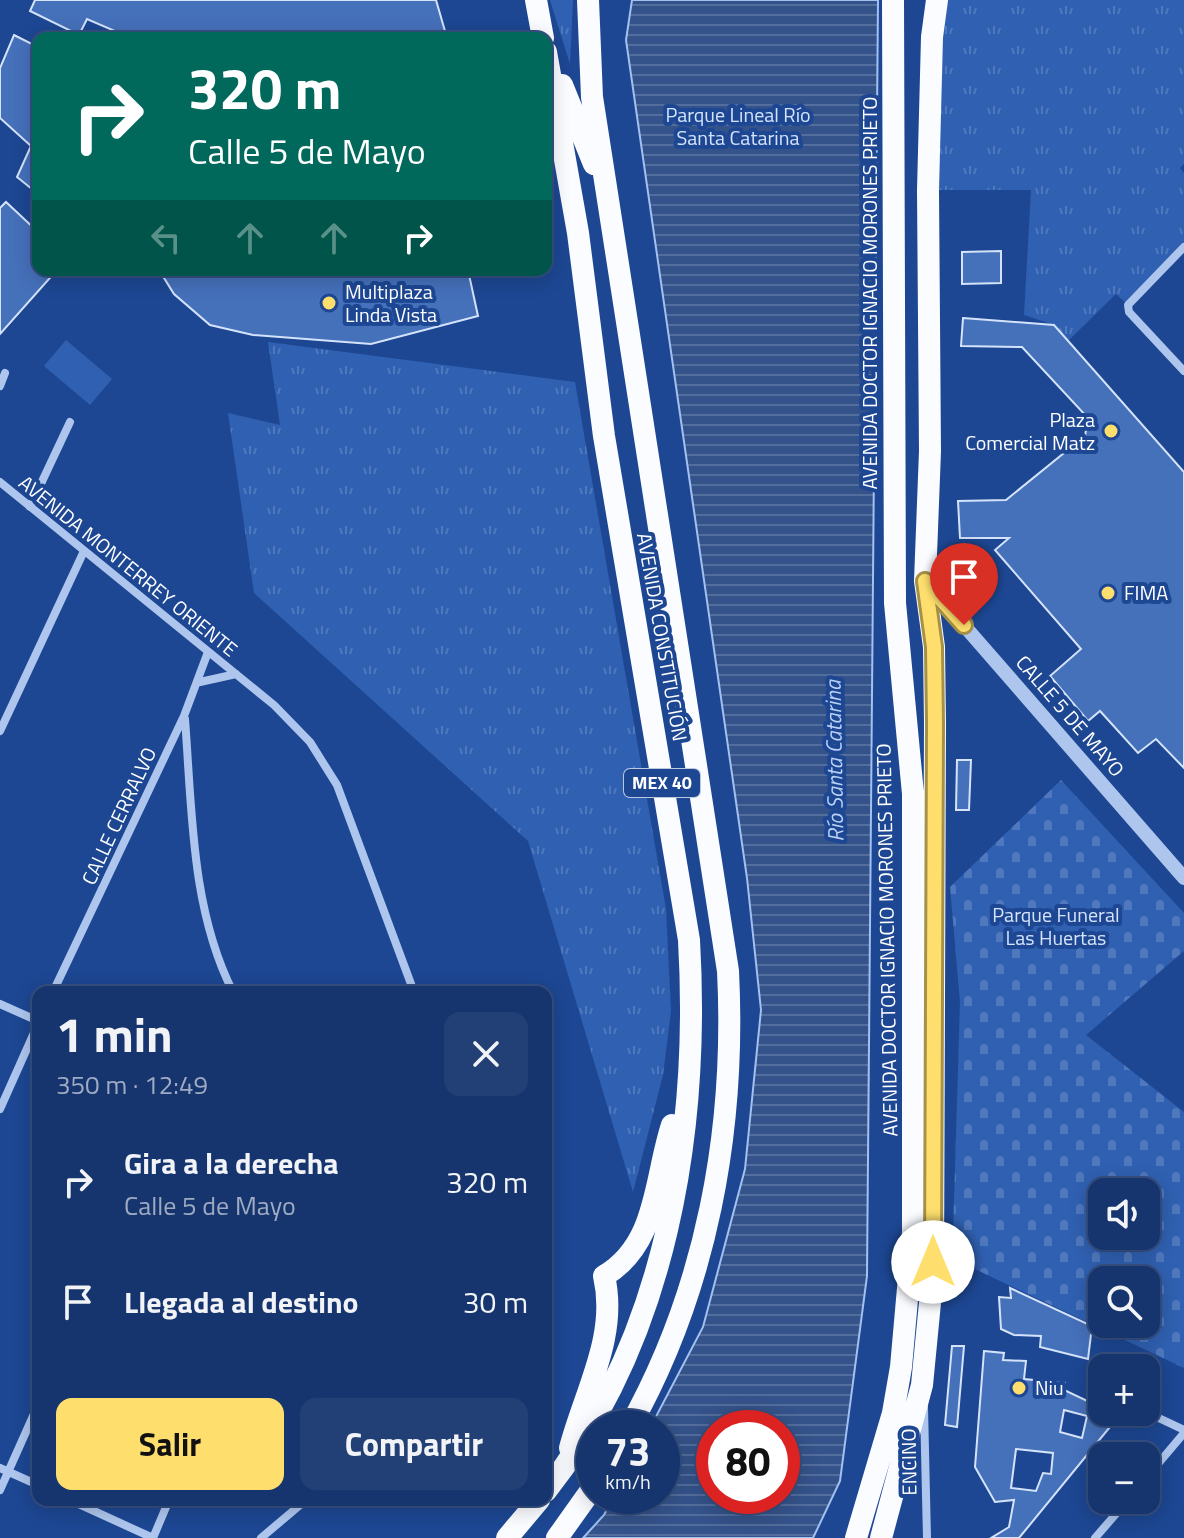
<!DOCTYPE html>
<html lang="es">
<meta charset="utf-8">
<style>
:root{--surface:#16356e;--page:#234076;--text:#f1f3f6;--muted:#9eabc2;--line:#355081;--accent:#fedf6d}
body{margin:0;font-family:"Titillium Web",sans-serif;background:var(--page);color:var(--text);height:100vh;display:flex;flex-direction:column;font-size:30px;white-space:nowrap}
*{box-sizing:border-box;margin:0}
p{font-size:26px;color:var(--muted)}
.icon{flex:none;width:44px;height:44px;fill:none;stroke:currentColor;stroke-width:2;stroke-linecap:round;stroke-linejoin:round}
.map{position:relative;flex:1;overflow:hidden}
.drawer{position:absolute;left:32px;top:986px;width:520px;height:520px;display:flex;flex-direction:column;background:var(--surface);border-radius:16px;box-shadow:0 4px 20px #0003,0 0 0 2px var(--line)}
.drawer>*{flex:none}
.hud{position:absolute;left:32px;top:32px;width:520px;height:244px;border-radius:16px;box-shadow:0 4px 20px #0003,0 0 0 2px var(--line);background:#00695c;color:#fff;overflow:hidden}
.fabs{position:absolute;left:1088px;top:1178px;display:grid;gap:16px}
.fabs a{display:grid;place-items:center;width:72px;height:72px;border-radius:16px;background:var(--surface);box-shadow:0 4px 20px #0003,0 0 0 2px var(--line);font-size:40px}
.speed{position:absolute;left:576px;top:1410px;display:flex;gap:16px;font-size:40px;font-weight:700;text-align:center}
.speed>*{display:grid;place-content:center;width:104px;height:104px;border-radius:50%;background:var(--surface);box-shadow:0 4px 20px #0003,0 0 0 2px var(--line);line-height:1}
.speed small{font-size:20px;font-weight:400}
.speed .limit{border:12px solid #d22;background:#fff;color:#111}
.pin{position:absolute;display:grid;place-items:center;width:68px;height:68px;color:#fff;margin:-82px -34px;border-radius:50% 50% 50% 0;rotate:-45deg;box-shadow:0 0 8px #0007}
.pin .icon{rotate:45deg}
.me{position:absolute;width:88px;margin:-44px;rotate:0deg;stroke-linejoin:round;filter:drop-shadow(0 0 6px #0008)}
.turn{display:flex;align-items:center;gap:28px;height:168px;padding:0 24px;font-size:36px}
.turn .icon{width:104px;height:104px;stroke-width:2.5}
.turn b{display:block;font-size:56px;line-height:68px}
.lanes{display:flex;align-items:center;height:76px;padding:0 24px;background:#0003;justify-content:center;gap:40px;direction:ltr}
.lanes .off{opacity:.35}
.round{display:grid;place-items:center;flex:none;width:84px;height:84px;border-radius:16px;background:var(--page)}
.overview{display:flex;align-items:center;justify-content:space-between;height:136px;padding:0 24px}
h1{font-size:48px;font-weight:700;line-height:60px}
.cta{display:flex;gap:16px;margin-top:auto;padding:16px 24px}
.cta a{flex:1;height:92px;border-radius:16px;background:var(--accent);color:#111;font-size:32px;font-weight:700;line-height:92px;text-align:center}
.cta a+a{background:var(--page);color:var(--text)}
ul{padding:0;list-style:none}
li{display:flex;align-items:center;gap:24px;height:120px;padding:0 24px}
li div{flex:1}
li b{display:block;font-size:30px}
li em{font-style:normal}
.map>svg:first-child{display:block}
.grass{fill:url(#grass-tufts)}
.cemetery{fill:url(#cemetery-stones);fill-rule:evenodd}
.garden{fill:#3060b1}
.water{fill:url(#water-rules);stroke:#a2c0f0;stroke-width:2;fill-rule:evenodd}
.building{fill:#4570ba;stroke:#d4e3fa;stroke-width:2;fill-rule:evenodd}
.lines{fill:none;stroke-linecap:round;stroke-linejoin:round}
.minor{stroke:#aec6ee;stroke-width:8}
.tertiary{stroke:#aec6ee;stroke-width:14}
.trunk{stroke:#fafcff;stroke-width:22}
.route-casing{stroke:#a59147;stroke-width:20}
.route{stroke:#fedf6d;stroke-width:14}
.poi-dot{fill:#fedf6d;stroke:#1d4793;stroke-width:3}
.labels{text-anchor:middle;stroke-width:8;stroke-linejoin:round;paint-order:stroke}
.shield{fill:#1d4793;stroke:#bbc8df;stroke-width:2}
.shield-label{font-size:18px;font-weight:bold;fill:#fff}
.park-label{font-size:20px;fill:#d4e3fa;stroke:#1d4793}
.poi-label{font-size:20px;fill:#fff;stroke:#1d4793;text-anchor:start}
.street-label{font-size:20px;fill:#fff;stroke:#1d4793}
.water-label{font-size:22px;font-style:italic;fill:#bad1f5;stroke:#1d4793}
</style>
<div class="map">
<svg width="1184" height="1538" viewBox="0 0 1184 1538">
<defs>
<pattern id="grass-tufts" width="24" height="20" patternUnits="userSpaceOnUse" patternTransform="scale(2)"><rect width="24" height="20" fill="#3060b1"/><path d="M3 7l-1-3M5 7V3M7 7l1-3M15 17l-1-3M17 17v-4M19 17l1-3" fill="none" stroke="#4f78bd"/></pattern>
<pattern id="cemetery-stones" width="16" height="16" patternUnits="userSpaceOnUse" patternTransform="scale(2)"><rect width="16" height="16" fill="#3060b1"/><path d="M2 7V4a2 2 0 0 1 4 0v3zM10 15v-3a2 2 0 0 1 4 0v3z" fill="#4f78bd"/></pattern>
<pattern id="water-rules" width="6" height="5" patternUnits="userSpaceOnUse" patternTransform="scale(2)"><rect width="6" height="5" fill="#35538b"/><path d="M0 2.5h6" fill="none" stroke="#536d9c"/></pattern>
</defs>
<rect width="100%" height="100%" fill="#1d4793"/>
<!-- grass -->
<path class="grass" d="M550,0H573L570,64Z
M939,0H1184V164L1180,168L1184,173V247L1128,305L1116,294L1068,341L1054,325L1024,315L1031,190H928Z
M268,342L575,382L666,909L671,1011L663,1075L633,1192L528,841L254,593L228,413L280,425Z"/>
<!-- cemetery -->
<path class="cemetery" d="M1061,780L1184,913V951L1086,1035L1184,1112V1368L958,1261L953,1234L960,1002L950,887ZM1102,1192H1146V1236H1102ZM1102,1280H1146V1324H1102Z"/>
<!-- garden -->
<path class="garden" d="M66,340L112,379L90,405L44,366Z"/>
<!-- water -->
<path class="water" d="M632,0H878L867,1276L840,1481L813,1538H583L604,1515L614,1496H662V1428H650L703,1327L745,1169L761,1010L747,878L626,40ZM782,1428V1496H714V1428Z"/>
<!-- building -->
<path class="building" d="M35,0H436L447,38H131L87,19L79,35L30,11Z
M14,35L38,47V194L17,177L31,146L0,118V68Z
M6,202L38,232V270H57L0,334V208Z
M1001,251V283L962,284V252Z
M159,270H468L478,316L371,344L253,335L210,325L174,294Z
M963,318L1054,325L1184,472V768L1156,739L1138,753L1100,711L1088,721L1050,676L1081,649L995,550L1009,538H960L958,501L1006,500L1085,436L1088,418L1022,347L961,346Z
M957,760H971L969,810H956Z
M1010,1288L1092,1326L1088,1359L1040,1347L1041,1336L1014,1335L1001,1329L999,1297L1011,1298Z
M952,1346H964L957,1427L945,1425Z
M984,1351L1004,1353L1003,1360L1026,1361L1024,1379L1065,1383L1064,1390L1102,1408V1412H1109L1108,1419L1114,1422L1019,1538H991L1009,1527L1014,1500L995,1502L975,1467ZM1064,1410L1087,1416L1082,1438L1060,1432ZM1016,1449L1053,1453L1051,1474L1043,1473L1036,1491L1011,1488Z"/>
<g class="lines">
<!-- minor -->
<path class="minor" d="M1184,247L1128,305L1129,312L1184,371
M0,386L5,373
M0,482L274,705L310,742L337,785L414,992
M30,507L70,422
M200,682L236,674
M185,719C192,809 191,910 233,992
M0,731L84,551
M53,992L184,716L208,652
M0,1004L38,1021
M0,1109L38,1024
M924,1407L927,1538
M1146,1412L1184,1430
M0,1468L38,1485
M1146,1478L1184,1433
M0,1490L38,1405
M70,1500L153,1538
M153,1538L169,1500
M261,1538L306,1500
M1095,1538L1128,1500"/>
<!-- tertiary -->
<path class="tertiary" d="M927,583L1184,878"/>
<!-- trunk -->
<path class="trunk" d="M536,0L543,38
M588,0L592,97L728,971C736,1130 707,1289 629,1428
M546,52L578,233L604,436L689,940C700,1131 667,1338 546,1491
M562,85L594,164
M570,1448C585,1391 618,1336 604,1276C658,1244 654,1180 672,1125
M507,1538L539,1500
M557,1538L594,1486
M856,1538L893,1413L901,1367L913,1232V794L895,603L893,0
M881,1538L922,1385L933,1272L935,724L934,647L925,581L930,451L928,190L932,37L937,0"/>
</g>
<g class="lines">
<!-- route casing -->
<g class="route-casing">
<path id="route" d="M933,1262L935,724L934,647L925,581L964,625"/>
</g>
<!-- route -->
<use href="#route" class="route"/>
</g>
<!-- markers -->
<g class="poi-dot">
<circle cx="329" cy="303" r="8"/>
<circle cx="1111" cy="431" r="8"/>
<circle cx="1108" cy="593" r="8"/>
<circle cx="1019" cy="1388" r="8"/>
</g>
<g class="labels">
<!-- shield labels -->
<rect class="shield" x="624" y="769" width="76" height="28" rx="6"/>
<g class="shield-label">
<text x="662" y="789">MEX 40</text>
</g>
<!-- park labels -->
<g class="park-label">
<text x="738" y="122">Parque Lineal Río<tspan x="738" dy="23">Santa Catarina</tspan></text>
<text x="1056" y="922">Parque Funeral<tspan x="1056" dy="23">Las Huertas</tspan></text>
</g>
<!-- poi labels -->
<g class="poi-label">
<text x="345" y="299">Multiplaza<tspan x="345" dy="23">Linda Vista</tspan></text>
<text x="1095" y="427" text-anchor="end">Plaza<tspan x="1095" dy="23">Comercial Matz</tspan></text>
<text x="1124" y="600">FIMA</text>
<text x="1035" y="1395">Niu</text>
</g>
<!-- street labels -->
<g class="street-label">
<text transform="translate(870 293) rotate(-90)" y="7">AVENIDA DOCTOR IGNACIO MORONES PRIETO</text>
<text transform="translate(128 566) rotate(39)" y="7">AVENIDA MONTERREY ORIENTE</text>
<text transform="translate(662 637) rotate(80)" y="7">AVENIDA CONSTITUCIÓN</text>
<text transform="translate(1070 716) rotate(49)" y="7">CALLE 5 DE MAYO</text>
<text transform="translate(119 816) rotate(-65)" y="7">CALLE CERRALVO</text>
<text transform="translate(887 940) rotate(-91)" y="7">AVENIDA DOCTOR IGNACIO MORONES PRIETO</text>
<text transform="translate(909 1462) rotate(-91)" y="7">ENCINO</text>
</g>
<!-- water labels -->
<g class="water-label">
<text transform="translate(834 761) rotate(-91)" y="8">Río Santa Catarina</text>
</g>
</g>
</svg>
<div class="fabs">
<a><svg class="icon" aria-label="sound" viewBox="0 0 24 24"><path d="M4 9h4l5-4v14l-5-4H4zM17 9q2 3 0 6"/></svg></a>
<a><svg class="icon" aria-label="search" viewBox="0 0 24 24"><circle cx="10" cy="10" r="6"/><path d="M15 15l6 6"/></svg></a>
<a>+</a>
<a>−</a>
</div>
<div class="speed"><div>73<small>km/h</small></div><div class="limit">80</div></div>
<div class="pin" style="left:964px;top:625px;background:#d93025"><svg class="icon" aria-label="arrive" viewBox="0 0 24 24"><path d="M6 21V4h12l-3 4 3 4H6"/></svg></div>
<svg class="me" style="left:933px;top:1262px" viewBox="-20 -20 40 40"><circle r="19" fill="#fff"/><path d="M0-13L10 11 0 6-10 11z" fill="#fedf6d"/></svg>
<div class="hud">
<div class="turn"><svg class="icon" aria-label="right" viewBox="0 0 24 24"><path d="M7 20v-9h11M14 6l5 5-5 5"/></svg><div><b>320 m</b>Calle 5 de Mayo</div></div>
<div class="lanes"><svg class="icon off" aria-label="left" viewBox="0 0 24 24"><path d="M17 20v-9H6M10 6l-5 5 5 5"/></svg><svg class="icon off" aria-label="ahead" viewBox="0 0 24 24"><path d="M12 20V5M6 11l6-6 6 6"/></svg><svg class="icon off" aria-label="ahead" viewBox="0 0 24 24"><path d="M12 20V5M6 11l6-6 6 6"/></svg><svg class="icon" aria-label="right" viewBox="0 0 24 24"><path d="M7 20v-9h11M14 6l5 5-5 5"/></svg></div>
</div>
<section class="drawer">
<div class="overview"><div><h1>1 min</h1><p>350 m · 12:49</p></div><a class="round"><svg class="icon" aria-label="close" viewBox="0 0 24 24"><path d="M6 6l12 12M18 6L6 18"/></svg></a></div>
<ul>
<li><svg class="icon" aria-label="right" viewBox="0 0 24 24"><path d="M7 20v-9h11M14 6l5 5-5 5"/></svg><div><b>Gira a la derecha</b><p>Calle 5 de Mayo</p></div><em>320 m</em></li>
<li><svg class="icon" aria-label="arrive" viewBox="0 0 24 24"><path d="M6 21V4h12l-3 4 3 4H6"/></svg><div><b>Llegada al destino</b></div><em>30 m</em></li>
</ul>
<div class="cta"><a>Salir</a><a>Compartir</a></div>
</section>
</div>
